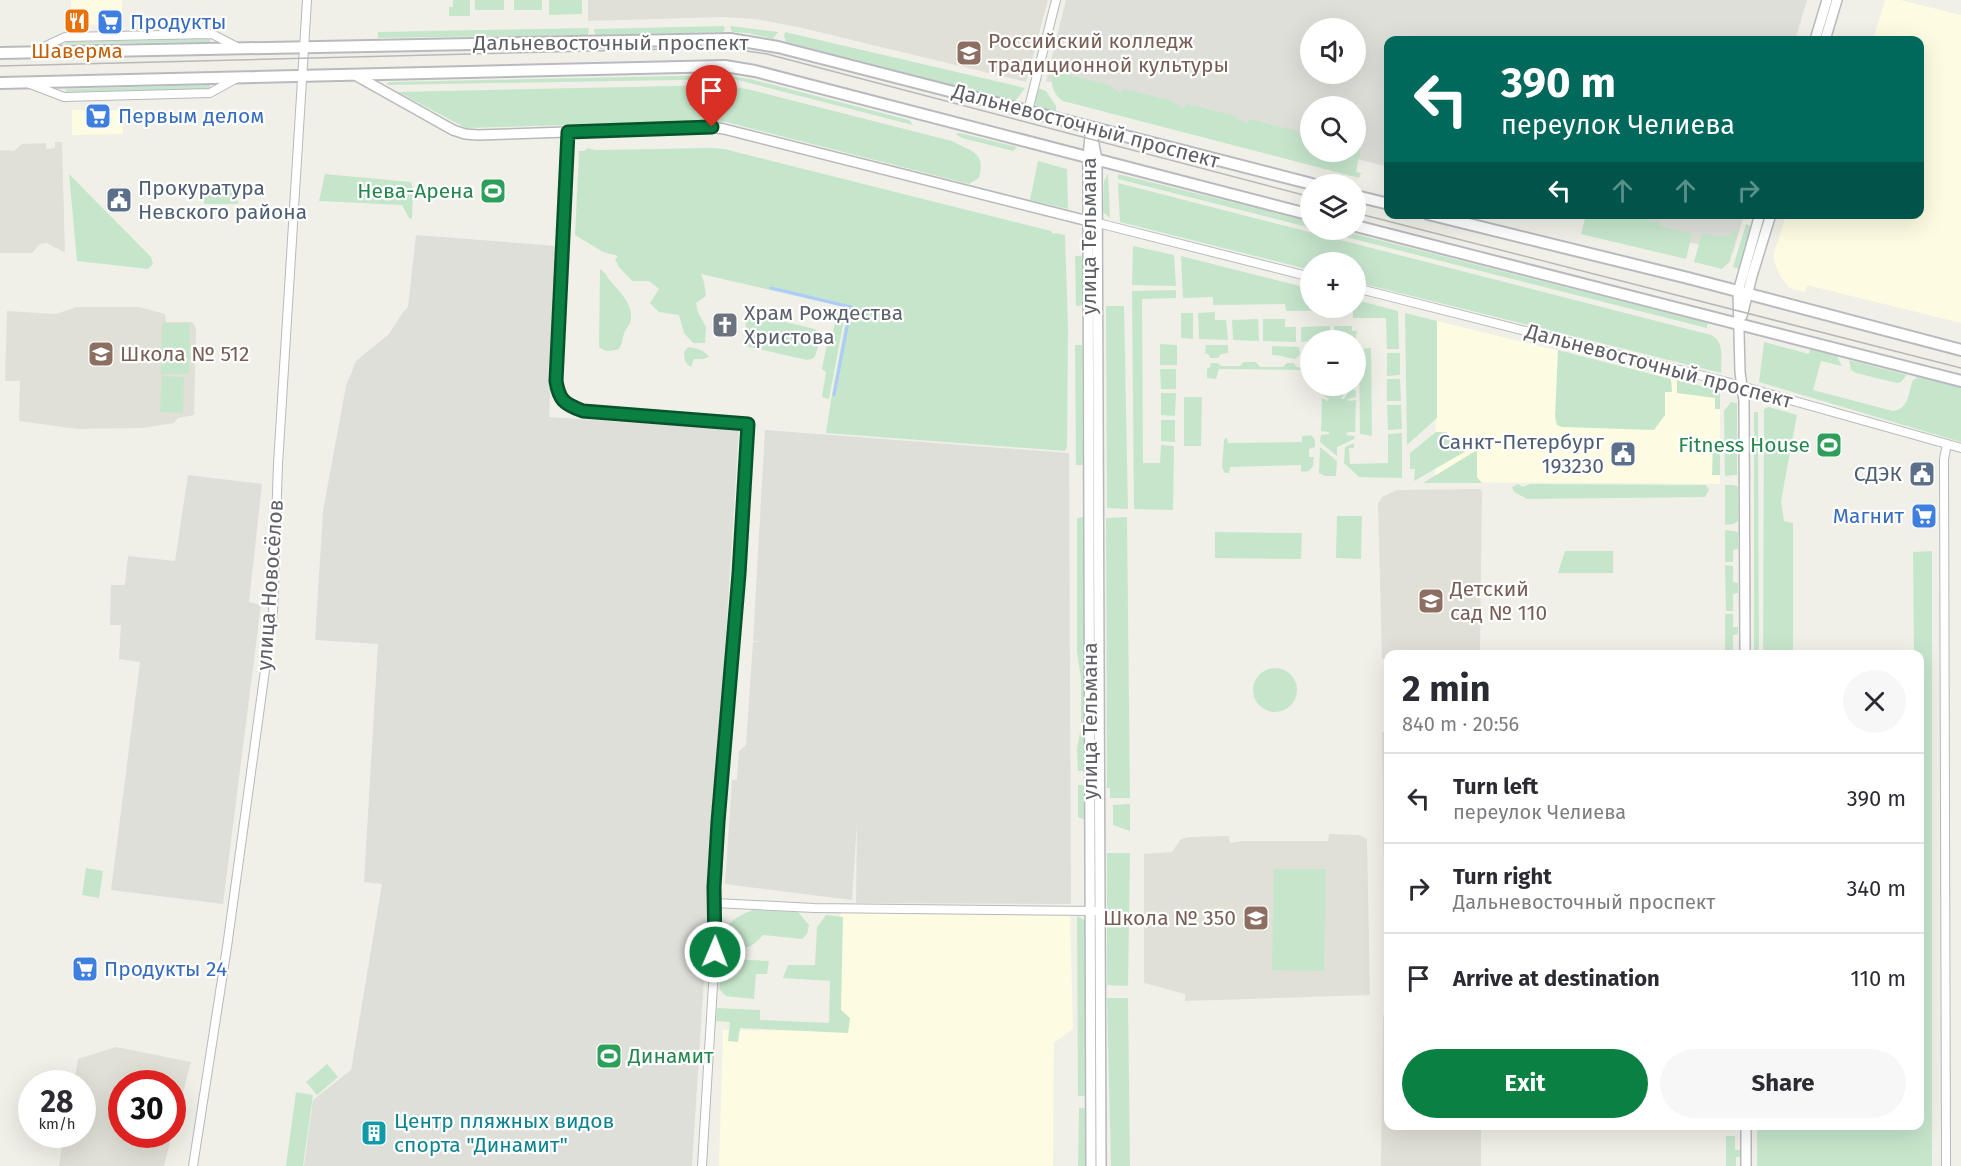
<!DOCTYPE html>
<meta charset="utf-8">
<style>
:root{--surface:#fff;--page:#f7f7f7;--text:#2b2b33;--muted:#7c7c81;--line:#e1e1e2;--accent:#0b8043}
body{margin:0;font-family:"Fira Sans",sans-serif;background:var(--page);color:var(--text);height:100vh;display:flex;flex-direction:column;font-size:22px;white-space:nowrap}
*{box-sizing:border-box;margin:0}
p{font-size:20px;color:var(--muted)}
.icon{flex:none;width:33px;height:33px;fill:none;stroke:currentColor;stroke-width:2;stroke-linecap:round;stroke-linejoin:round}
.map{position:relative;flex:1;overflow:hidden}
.details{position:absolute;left:1384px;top:650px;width:540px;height:480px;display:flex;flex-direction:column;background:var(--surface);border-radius:12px;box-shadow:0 6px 24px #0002}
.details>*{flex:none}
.banner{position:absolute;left:1384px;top:36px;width:540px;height:183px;border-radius:12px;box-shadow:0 6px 24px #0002;background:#00695c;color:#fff;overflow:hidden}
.buttons{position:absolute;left:1300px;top:18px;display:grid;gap:12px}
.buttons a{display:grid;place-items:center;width:66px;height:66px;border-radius:50%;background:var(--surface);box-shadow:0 6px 24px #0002;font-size:30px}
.speed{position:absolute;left:18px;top:1070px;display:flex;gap:12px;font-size:30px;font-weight:700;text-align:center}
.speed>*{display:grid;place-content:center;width:78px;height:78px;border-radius:50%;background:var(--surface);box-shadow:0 6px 24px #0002;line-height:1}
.speed small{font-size:15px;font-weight:400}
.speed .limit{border:9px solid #d22;background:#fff;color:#111}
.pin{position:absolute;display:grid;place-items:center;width:51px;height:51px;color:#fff;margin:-62px -26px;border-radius:50% 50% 50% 0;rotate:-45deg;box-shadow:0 0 6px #0007}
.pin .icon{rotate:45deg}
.me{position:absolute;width:66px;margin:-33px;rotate:1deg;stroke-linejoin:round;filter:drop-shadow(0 0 4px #0008)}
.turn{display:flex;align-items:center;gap:21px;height:126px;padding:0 18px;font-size:27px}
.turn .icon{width:78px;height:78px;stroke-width:2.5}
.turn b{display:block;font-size:42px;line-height:51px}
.lanes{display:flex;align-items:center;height:57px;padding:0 18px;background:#0003;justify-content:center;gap:30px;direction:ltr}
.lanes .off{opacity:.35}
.round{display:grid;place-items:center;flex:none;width:63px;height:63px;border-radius:32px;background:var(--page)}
.summary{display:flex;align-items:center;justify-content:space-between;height:102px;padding:0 18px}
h1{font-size:36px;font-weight:700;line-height:45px}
.button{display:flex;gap:12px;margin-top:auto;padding:12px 18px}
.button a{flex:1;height:69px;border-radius:36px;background:var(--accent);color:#fff;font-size:24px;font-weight:700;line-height:69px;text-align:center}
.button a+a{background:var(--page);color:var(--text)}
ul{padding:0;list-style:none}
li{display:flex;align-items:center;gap:18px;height:90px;padding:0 18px;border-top:2px solid var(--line)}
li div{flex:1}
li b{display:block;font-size:22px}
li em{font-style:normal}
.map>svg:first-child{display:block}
.commercial{fill:#fdfbe1}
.industrial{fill:#dfdfda;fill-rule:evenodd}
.education{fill:#e0e0d6}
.green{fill:#c6e6cc}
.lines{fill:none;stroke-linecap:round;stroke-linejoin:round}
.stream{stroke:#adcbfb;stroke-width:3}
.minor-casing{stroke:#b8b9bd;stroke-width:10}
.tertiary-casing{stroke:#b8b9bd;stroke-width:12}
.secondary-casing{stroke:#b9bac0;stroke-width:14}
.minor{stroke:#fff;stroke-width:8}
.tertiary{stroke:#fff;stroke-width:9}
.secondary{stroke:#fff;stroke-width:10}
.tram{stroke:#b8b8b9;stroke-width:1.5}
.route-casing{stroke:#07532c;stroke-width:15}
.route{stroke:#0b8043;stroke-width:10}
.labels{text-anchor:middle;stroke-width:4.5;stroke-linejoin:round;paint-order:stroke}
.shop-label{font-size:21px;fill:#366cbe;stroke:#fff;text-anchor:start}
.education-label{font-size:21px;fill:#785e54;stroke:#fff;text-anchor:start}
.street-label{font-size:21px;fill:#5f6167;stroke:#fff}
.food-label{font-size:21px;fill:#c56008;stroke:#fff}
.service-label{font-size:21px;fill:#4e5e75;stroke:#fff;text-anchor:end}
.leisure-label{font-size:21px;fill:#27864d;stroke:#fff;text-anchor:end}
.worship-label{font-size:21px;fill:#5b616d;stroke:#fff;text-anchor:start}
.culture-label{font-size:21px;fill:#0d838f;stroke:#fff;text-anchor:start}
</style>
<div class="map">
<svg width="1961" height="1166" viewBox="0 0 1961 1166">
<rect width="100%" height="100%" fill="#f0f0e8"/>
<!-- commercial -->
<path class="commercial" d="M71,0H122V24L71,25Z
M1885,0H1900L1961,15V323L1807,285L1805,292L1789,288L1779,274L1773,257L1786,215L1920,214V40H1873Z
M72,110H123V134L72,135Z
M1437,321L1715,389L1720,393V484L1435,482Z
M842,911L1070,916L1073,1029L1054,1043L1053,1166H719L723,1030L834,1031L838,918Z"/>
<!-- industrial -->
<path class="industrial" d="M1066,0H1807L1795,40H1389V167L1328,152H1356V106H1311V147L1046,81ZM1311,28H1356V74H1311Z
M1579,215H1744L1733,253Z
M416,235L557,246L549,417L739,430L692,1166H304L313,1100L351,1070L382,884L364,882L378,644L315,640L323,511L346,386L356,361L389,334L403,312L408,307Z
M765,430L1069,453L1071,904L856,903L857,823L852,900L725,884L732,780H737L739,751L746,745L753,642H761L753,641Z
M188,475L262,484L249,602L261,605L223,904L111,890L140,662L119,659L121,625H110L111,585H125L128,556L175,561Z"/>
<!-- education -->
<path class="education" d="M588,0H1048L1026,82L798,27L756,19L722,17L588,21Z
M55,142H62L65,253L47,243L40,244L32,253H0V150L14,151L22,144L46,143V149L55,148Z
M76,307H139L165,314L166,322H192L196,328L194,415L178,418L174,423L143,428L77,429L19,421L20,381H5L7,311L56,314Z
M1479,489L1482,491L1480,654H1389V659H1382L1378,504L1382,497L1397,490Z
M1382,732H1389V891H1384Z
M1329,834L1360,835L1367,839L1370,995L1185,1001V994L1144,983V854L1172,852L1181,839L1190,837L1229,836L1230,843L1243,841H1328Z
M1383,1015H1389V1125H1481V1166H1381Z
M116,1047L191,1062L172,1134V1083H122V1134H172L164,1166H59L64,1134H82V1083H74L78,1059Z"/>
<!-- green -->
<path class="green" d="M453,0H470V16H449V7H453Z
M475,0H504V10H475Z
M514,0H542V10H514Z
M549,0H582V14L549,15Z
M724,26L725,30L723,32L597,35L594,32V29Z
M730,26L778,32L773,39L748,33L732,32Z
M589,28L588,35L378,38V32Z
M785,32L1025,88L1016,100H1013L786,42L784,36Z
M210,39V42L65,44L66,42Z
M1056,72L1110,85L1120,93L1124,89L1173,101L1183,109L1187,104L1235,116L1236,118L1248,123L1249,119L1298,131V134L1307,139L1311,137V152H1356V145L1361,146L1356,172L1361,173L1359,178L1063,101C1053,95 1051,85 1052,74L1055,75Z
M722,75L750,79L909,120L913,125L734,79L386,85L389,82Z
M210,85V89L67,92L65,89Z
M721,85L747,89L952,141C972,152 986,152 979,178L969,184L726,122L712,121L466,128L398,92Z
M1038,88L1046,91L1056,106V112L1036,107L1035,103Z
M957,133L964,134L1017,147L1013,151L962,138L956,134Z
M588,148L595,150L709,148L724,149L1051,231L1053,234L1056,233L1065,235L1068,327L1067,447L1065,451L826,433L831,400L848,308L701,274L704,282L706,296L696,303L698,312L706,327L705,343H693L684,333L679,315L659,312L650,303L659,289L649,281H632L619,267L615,259L618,256L603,252L575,235L579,151H584Z
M1038,161L1067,169L1068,209L1030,200Z
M69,174L151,257L153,264L148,269L77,261Z
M325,174L411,182L413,189L412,219L409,218L402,205L319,201Z
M1108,174L1110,218L1103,212L1104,181Z
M1118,174L1311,222V228L1118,179Z
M1118,183L1711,335C1725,342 1721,359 1721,373L1356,282V262H1311V270L1120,222Z
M203,188H237L238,204H204Z
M1625,214L1660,223V226L1690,233L1692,235L1686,259L1581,234L1586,215Z
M1746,224L1752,227L1739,269L1733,267Z
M1738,228L1730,261L1722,269L1694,262L1702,233C1715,236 1729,240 1738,228Z
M1318,230H1339L1708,323L1707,328Z
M1133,246L1174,255L1176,286L1132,285Z
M1075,256H1083V305L1076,306Z
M1181,256L1311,289V308H1356V300L1398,311L1399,349H1387L1386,318H1353V310L1286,311L1285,304L1213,305V297L1183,298Z
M600,269L606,274L608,278C618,291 636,305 630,323C629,326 626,328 625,331C622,338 623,343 619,349C611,351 606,353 599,347Z
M1176,290V298L1142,299L1143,463H1160L1161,445L1174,446L1173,510L1134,509L1132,291Z
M1106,306H1124L1128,509L1107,508Z
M838,307L846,309L829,399L822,397L826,372L822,369L829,333L833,332Z
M1215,312V320H1226L1228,340L1199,339L1198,313Z
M1181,313H1193V339L1181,338Z
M1405,313L1437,321V418L1407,445Z
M751,314L815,329C822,336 818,350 814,358L807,360L745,346L746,318Z
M1258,319L1259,341L1233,340L1232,320Z
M1263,319H1285V327H1296V342L1263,341Z
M162,323H190L189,374H161Z
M1330,326V340L1301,342V327Z
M1334,326H1352V331H1357L1355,340H1335Z
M1764,342L1809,354L1810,349L1837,356L1842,366L1821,361L1813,390L1893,411C1909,409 1908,393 1913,380L1918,377L1961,388V442L1759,382Z
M1160,344L1177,345V365H1160Z
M1075,345H1082L1083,465H1076Z
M1206,345H1228V353L1221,354L1218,358H1210L1208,354L1205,353Z
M1272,346L1299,347L1300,354L1295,359C1286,358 1281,355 1272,355Z
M688,347C696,348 705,350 709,357L703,359H694L691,367C685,364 684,358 684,352Z
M1371,348L1372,436L1360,434L1359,349Z
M1558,350L1671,379L1672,392H1665V415L1654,430L1562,427L1557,425L1555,417Z
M1387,353H1400V375L1387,376Z
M1849,360L1907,375L1901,382L1897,383L1856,373L1851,370Z
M1244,362H1256L1260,367H1283L1287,363H1294L1296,367L1305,368L1309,363L1311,377L1309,376L1308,370L1219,369L1216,379L1207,378V369L1210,367L1211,363H1217L1221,366H1240Z
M1160,369H1176V389H1161Z
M162,376L184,377L183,413L160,412Z
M1387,379H1400L1401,401H1387Z
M1677,380L1715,389L1720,393V409H1715V398L1677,393Z
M1322,386H1328L1332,389L1336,386H1348L1341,399H1344L1351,388L1356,391V397L1348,399L1349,401L1356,400L1355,432H1348L1346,435L1355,436L1354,439L1337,447V456L1320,442L1321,435L1330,434L1328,432L1321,431L1322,398L1328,401L1329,399L1323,395Z
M1161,393H1176L1175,416L1161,415Z
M1184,397H1202L1201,446H1184Z
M1731,402L1737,403V475L1725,476L1724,411Z
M1387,405H1401L1402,429L1388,430Z
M1769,407L1797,415L1781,501L1784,521L1793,523V654H1763L1764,409Z
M1754,412H1758L1759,654H1754Z
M1161,420H1175V442L1161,441Z
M1436,432H1447V439H1466V447H1473L1414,481L1415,469H1410V453Z
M1402,433V478L1359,477L1344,463L1345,447L1354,443V448H1349L1350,464L1388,463V434Z
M1311,435L1315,440V447L1309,449V457H1314L1313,466L1309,471L1301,472V465L1230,467L1229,473H1225L1222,468L1224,440L1226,438H1227L1228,443L1302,442V436Z
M1713,441H1720V475H1712Z
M1320,447L1337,461L1336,476H1325L1319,473Z
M1477,450V477L1482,483H1423Z
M1518,484L1523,487L1530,484L1706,485L1709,490L1705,497L1527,499L1514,492L1512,487Z
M1725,485H1734L1738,487V521L1733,524L1725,525Z
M1337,516H1362L1361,559L1336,558Z
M1084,517L1085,771H1078L1077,748L1081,728V678L1077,652V518Z
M1127,517L1130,798H1110V788H1107L1106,518Z
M1725,530L1738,532V549L1733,550V562H1725Z
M1215,532L1302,533L1301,559L1215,558Z
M1565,551H1613V573H1558Z
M1932,551V1166H1757V1125H1920V654H1914L1913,552Z
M1725,565L1733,566V582L1738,583V593L1733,594V611H1726Z
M1725,614H1733V627H1738V634L1733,635V654L1725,653Z
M1253 690a22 22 0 1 1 44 0a22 22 0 1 1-44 0Z
M1078,785H1085V820L1078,817Z
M1130,804V831L1113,825V805Z
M1107,853H1130L1128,986L1107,985Z
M86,868L103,871L99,898L82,895Z
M1274,869H1326L1324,971L1272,970Z
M753,910L798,912L809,925L807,934L802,939L763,935C750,949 748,949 729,947L724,942C725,922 735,917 753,910Z
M826,915L843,917L841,1010L850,1018L848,1033L740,1028L738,1042L728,1041L730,1022L716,1021L717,1008L760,1010V1020L829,1023L830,981L783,978L788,965H815L817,927Z
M1077,916L1086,921L1087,1096H1078Z
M732,959L769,961L767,974H756L754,999L726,996L719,989L721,966Z
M1107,998H1128L1130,1166H1111Z
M327,1064L338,1077L317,1095L306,1082Z
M296,1092L313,1095L303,1166H286Z
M1079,1108H1086L1085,1166H1078Z
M1726,1136H1735V1150H1740V1157H1736V1166H1726Z"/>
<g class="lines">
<!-- stream -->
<path class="stream" d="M771,288L851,307L834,395"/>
<!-- minor casing -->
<g class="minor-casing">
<path id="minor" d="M35,51L65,37L212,34L239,48
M30,84L64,97L210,93L237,78
M1028,111L1056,0
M568,132L556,381C559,400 564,404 583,411L748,424L739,574L725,737L714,887L715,952L702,1166
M1094,222L1311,277
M1356,288L1723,381L1961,448
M715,903L814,908L1095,911
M193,1166L227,947L273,612L278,464L307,0
M1946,1166L1944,459L1947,444"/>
</g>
<!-- tertiary casing -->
<g class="tertiary-casing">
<path id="tertiary" d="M1815,40L1827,0
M1825,40L1837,0
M355,75L453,130L465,134L478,135L712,127L724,129L1088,221
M1091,128L1097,160L1101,1166
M1090,136L1088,157V221L1091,1166
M1742,316L1752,276L1771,214
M1745,654L1744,401L1740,372L1738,292L1760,214
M1746,1125V1166"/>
</g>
<!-- secondary casing -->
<g class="secondary-casing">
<path id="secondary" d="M0,53L730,39L778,47L1312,184
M0,83L725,66L755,71L1311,215
M1356,196L1389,204
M1428,214L1688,278L1961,350
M1356,226L1961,381"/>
</g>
<!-- minor -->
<use href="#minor" class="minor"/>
<!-- tertiary -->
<use href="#tertiary" class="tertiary"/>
<!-- secondary -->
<use href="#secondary" class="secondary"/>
<!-- tram -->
<path class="tram" d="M0,66L709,48L739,50L767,54L1311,197
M1356,213L1961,368"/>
</g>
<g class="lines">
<!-- route casing -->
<g class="route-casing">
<path id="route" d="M712,127L568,132L556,381C559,400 564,404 583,411L748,424L739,574L718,822L714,887L715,952"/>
</g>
<!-- route -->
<use href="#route" class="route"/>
</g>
<!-- icons -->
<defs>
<g id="restaurant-square" transform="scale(1.35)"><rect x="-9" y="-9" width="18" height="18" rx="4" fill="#e8710a" stroke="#fff"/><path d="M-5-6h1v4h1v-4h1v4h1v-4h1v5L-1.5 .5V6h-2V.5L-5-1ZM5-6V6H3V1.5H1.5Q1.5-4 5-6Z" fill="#fff"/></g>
<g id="supermarket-square" transform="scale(1.35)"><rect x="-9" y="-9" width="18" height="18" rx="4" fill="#3f7fe0" stroke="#fff"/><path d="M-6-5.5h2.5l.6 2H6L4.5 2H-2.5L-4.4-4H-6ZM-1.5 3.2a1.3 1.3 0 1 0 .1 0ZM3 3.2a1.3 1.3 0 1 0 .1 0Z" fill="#fff"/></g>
<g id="university-square" transform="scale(1.35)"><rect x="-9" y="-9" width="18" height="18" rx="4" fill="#8d6e63" stroke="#fff"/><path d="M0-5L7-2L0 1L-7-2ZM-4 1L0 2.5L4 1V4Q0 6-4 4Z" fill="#fff"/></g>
<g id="stadium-square" transform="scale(1.35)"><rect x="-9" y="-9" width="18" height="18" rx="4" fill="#2e9e5b" stroke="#fff"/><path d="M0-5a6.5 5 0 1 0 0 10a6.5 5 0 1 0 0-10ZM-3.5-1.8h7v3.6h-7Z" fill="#fff"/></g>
<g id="civic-square" transform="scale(1.35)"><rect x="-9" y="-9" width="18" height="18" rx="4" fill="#5c6f8a" stroke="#fff"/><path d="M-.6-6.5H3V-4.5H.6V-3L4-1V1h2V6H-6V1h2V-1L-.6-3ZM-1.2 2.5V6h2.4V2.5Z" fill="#fff"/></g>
<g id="church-square" transform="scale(1.35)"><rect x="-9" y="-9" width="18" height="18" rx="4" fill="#6b7280" stroke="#fff"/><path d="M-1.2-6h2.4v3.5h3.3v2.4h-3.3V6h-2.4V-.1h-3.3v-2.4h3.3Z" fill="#fff"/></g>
<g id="school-square" transform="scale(1.35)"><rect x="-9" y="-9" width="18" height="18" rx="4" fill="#8d6e63" stroke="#fff"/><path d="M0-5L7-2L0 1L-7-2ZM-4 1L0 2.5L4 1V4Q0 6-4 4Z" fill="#fff"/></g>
<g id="building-square" transform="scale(1.35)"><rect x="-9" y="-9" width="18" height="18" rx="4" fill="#0f9aa8" stroke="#fff"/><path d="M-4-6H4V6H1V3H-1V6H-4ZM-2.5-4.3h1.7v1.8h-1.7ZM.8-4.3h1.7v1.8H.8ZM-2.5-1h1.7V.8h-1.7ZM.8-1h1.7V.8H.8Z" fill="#fff"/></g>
</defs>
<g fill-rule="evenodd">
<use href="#restaurant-square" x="77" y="21"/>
<use href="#supermarket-square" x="110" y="22"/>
<use href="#university-square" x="969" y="53"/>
<use href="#supermarket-square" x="98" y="116"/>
<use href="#stadium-square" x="493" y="191"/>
<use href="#civic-square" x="119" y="200"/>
<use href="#church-square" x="725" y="325"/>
<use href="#school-square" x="101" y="354"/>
<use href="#stadium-square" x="1829" y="445"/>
<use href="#civic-square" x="1623" y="454"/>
<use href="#civic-square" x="1922" y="474"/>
<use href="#supermarket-square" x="1924" y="516"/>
<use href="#school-square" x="1431" y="601"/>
<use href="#school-square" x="1256" y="918"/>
<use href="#supermarket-square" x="85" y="969"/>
<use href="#stadium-square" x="609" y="1056"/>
<use href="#building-square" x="374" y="1133"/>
</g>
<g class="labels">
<!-- shop labels -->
<g class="shop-label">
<text x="130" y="29">Продукты</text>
<text x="118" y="123">Первым делом</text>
<text x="1904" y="523" text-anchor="end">Магнит</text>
<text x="104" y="976">Продукты 24</text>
</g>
<!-- education labels -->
<g class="education-label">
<text x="988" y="48">Российский колледж<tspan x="988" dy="24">традиционной культуры</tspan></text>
<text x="120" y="361">Школа № 512</text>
<text x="1450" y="596">Детский<tspan x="1450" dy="24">сад № 110</tspan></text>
<text x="1236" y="925" text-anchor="end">Школа № 350</text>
</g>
<!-- street labels -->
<g class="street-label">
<text x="611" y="50">Дальневосточный проспект</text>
<text transform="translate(1086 126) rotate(15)" y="7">Дальневосточный проспект</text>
<text transform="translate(1089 236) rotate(-90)" y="7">улица Тельмана</text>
<text transform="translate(1659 366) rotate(15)" y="7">Дальневосточный проспект</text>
<text transform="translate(270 585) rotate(-86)" y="7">улица Новосёлов</text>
<text transform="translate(1090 721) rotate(-90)" y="7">улица Тельмана</text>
</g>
<!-- food labels -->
<g class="food-label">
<text x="77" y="58">Шаверма</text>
</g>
<!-- service labels -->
<g class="service-label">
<text x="138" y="195" text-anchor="start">Прокуратура<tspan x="138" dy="24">Невского района</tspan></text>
<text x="1604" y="449">Санкт-Петербург<tspan x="1604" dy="24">193230</tspan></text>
<text x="1902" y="481">СДЭК</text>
</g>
<!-- leisure labels -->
<g class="leisure-label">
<text x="474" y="198">Нева-Арена</text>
<text x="1810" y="452">Fitness House</text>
<text x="628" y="1063" text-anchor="start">Динамит</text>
</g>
<!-- worship labels -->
<g class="worship-label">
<text x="744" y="320">Храм Рождества<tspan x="744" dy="24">Христова</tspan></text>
</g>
<!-- culture labels -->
<g class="culture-label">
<text x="394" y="1128">Центр пляжных видов<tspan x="394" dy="24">спорта "Динамит"</tspan></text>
</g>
</g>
</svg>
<div class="buttons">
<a><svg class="icon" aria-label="sound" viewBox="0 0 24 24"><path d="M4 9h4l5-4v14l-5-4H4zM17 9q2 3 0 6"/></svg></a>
<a><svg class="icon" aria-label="search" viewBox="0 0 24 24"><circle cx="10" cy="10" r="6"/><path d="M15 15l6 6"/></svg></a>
<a><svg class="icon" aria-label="layers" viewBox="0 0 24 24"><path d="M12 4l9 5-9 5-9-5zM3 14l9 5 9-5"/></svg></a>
<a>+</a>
<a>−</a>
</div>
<div class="speed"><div>28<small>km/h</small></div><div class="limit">30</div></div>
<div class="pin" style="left:712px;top:127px;background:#d93025"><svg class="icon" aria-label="arrive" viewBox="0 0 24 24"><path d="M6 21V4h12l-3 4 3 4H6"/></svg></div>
<svg class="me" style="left:715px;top:952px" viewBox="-20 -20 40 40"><circle r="17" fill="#0b8043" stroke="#fff" stroke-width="3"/><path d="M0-11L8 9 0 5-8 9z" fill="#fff"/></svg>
<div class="banner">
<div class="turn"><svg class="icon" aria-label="left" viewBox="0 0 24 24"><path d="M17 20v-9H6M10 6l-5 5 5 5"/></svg><div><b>390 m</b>переулок Челиева</div></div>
<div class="lanes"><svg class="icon" aria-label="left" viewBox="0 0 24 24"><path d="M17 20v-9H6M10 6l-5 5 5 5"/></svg><svg class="icon off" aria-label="ahead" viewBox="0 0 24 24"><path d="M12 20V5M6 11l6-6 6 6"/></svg><svg class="icon off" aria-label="ahead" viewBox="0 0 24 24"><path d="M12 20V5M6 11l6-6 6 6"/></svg><svg class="icon off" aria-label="right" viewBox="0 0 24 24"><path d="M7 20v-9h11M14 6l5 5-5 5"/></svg></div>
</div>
<section class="details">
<div class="summary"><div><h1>2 min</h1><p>840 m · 20:56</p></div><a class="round"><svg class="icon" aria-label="close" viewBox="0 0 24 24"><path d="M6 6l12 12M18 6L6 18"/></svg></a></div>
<ul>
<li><svg class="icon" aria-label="left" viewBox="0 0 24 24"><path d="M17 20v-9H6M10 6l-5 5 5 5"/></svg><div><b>Turn left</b><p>переулок Челиева</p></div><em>390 m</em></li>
<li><svg class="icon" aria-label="right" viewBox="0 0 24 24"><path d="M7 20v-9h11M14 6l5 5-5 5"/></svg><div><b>Turn right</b><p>Дальневосточный проспект</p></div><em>340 m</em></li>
<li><svg class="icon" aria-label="arrive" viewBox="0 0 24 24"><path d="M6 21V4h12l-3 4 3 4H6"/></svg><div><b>Arrive at destination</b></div><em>110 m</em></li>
</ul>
<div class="button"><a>Exit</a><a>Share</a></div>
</section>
</div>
